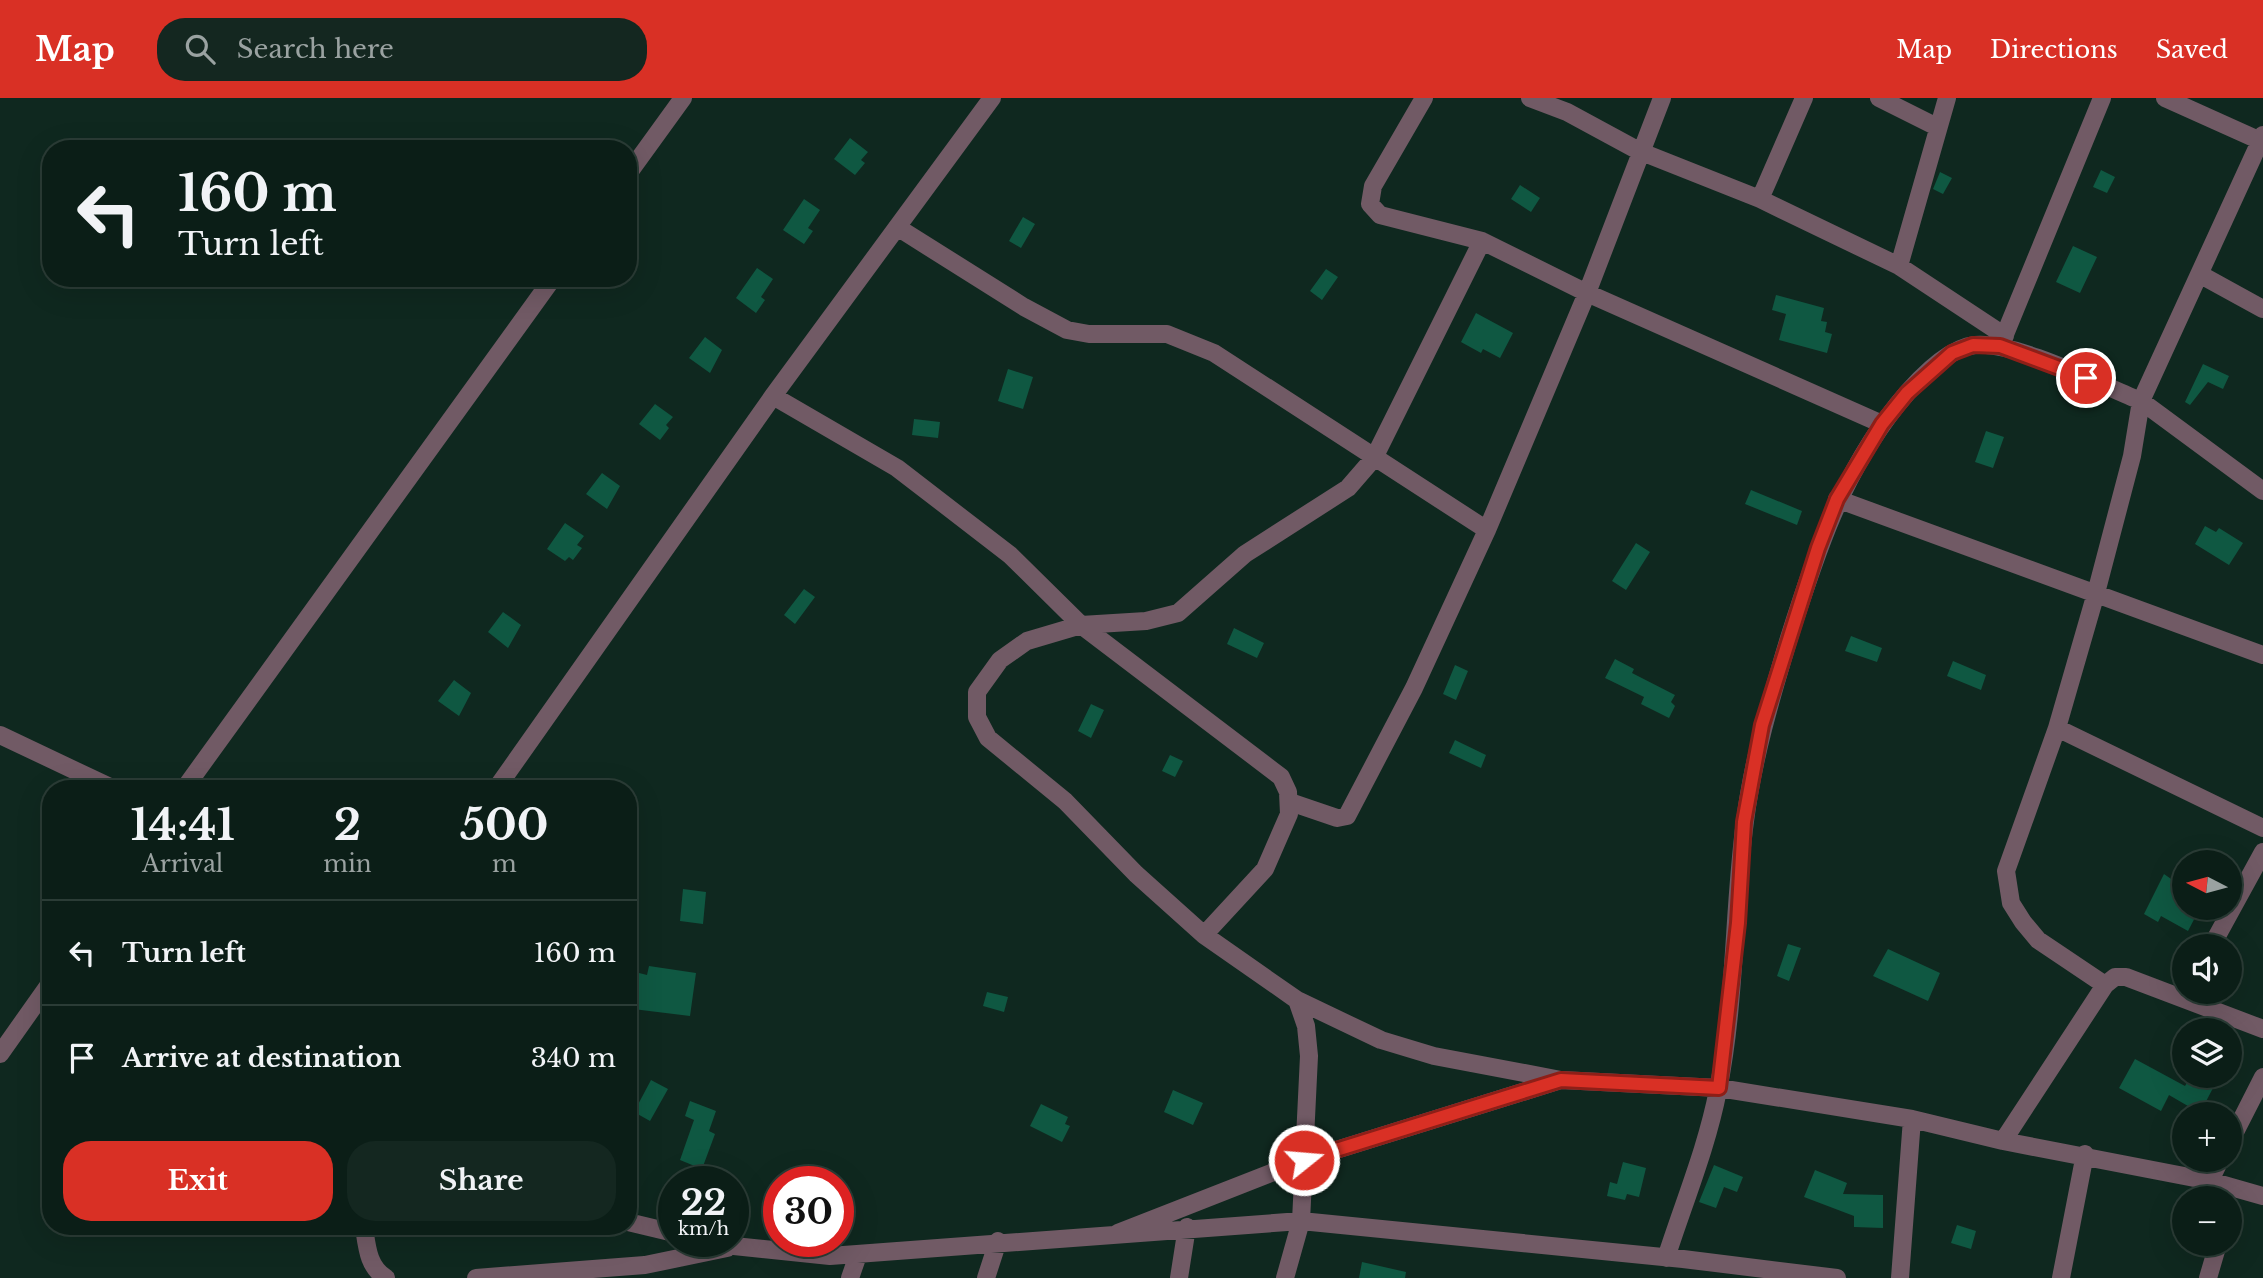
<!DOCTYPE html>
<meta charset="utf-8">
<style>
:root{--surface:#0b1e17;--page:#142720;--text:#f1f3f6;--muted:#9aa2a1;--line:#2b3c36;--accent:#d93025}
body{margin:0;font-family:"Libre Baskerville",serif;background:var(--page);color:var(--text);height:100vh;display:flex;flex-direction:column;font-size:26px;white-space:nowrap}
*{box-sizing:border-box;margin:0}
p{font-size:23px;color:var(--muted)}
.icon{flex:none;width:38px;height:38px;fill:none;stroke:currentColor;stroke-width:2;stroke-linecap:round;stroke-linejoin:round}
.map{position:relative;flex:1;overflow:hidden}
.side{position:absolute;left:42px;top:682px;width:595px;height:455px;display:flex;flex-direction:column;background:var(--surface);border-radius:28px;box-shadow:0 7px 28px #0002,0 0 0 2px var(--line)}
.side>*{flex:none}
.banner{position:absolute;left:42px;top:42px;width:595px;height:147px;border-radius:28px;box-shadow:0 7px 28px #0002,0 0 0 2px var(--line);background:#0b1e17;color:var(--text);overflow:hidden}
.needle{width:46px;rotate:276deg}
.tools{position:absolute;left:2172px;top:752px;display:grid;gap:14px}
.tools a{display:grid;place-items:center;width:70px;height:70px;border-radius:50%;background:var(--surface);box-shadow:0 7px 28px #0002,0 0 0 2px var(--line);font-size:35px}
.speed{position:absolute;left:658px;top:1068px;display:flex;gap:14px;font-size:35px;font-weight:700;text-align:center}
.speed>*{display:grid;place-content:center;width:91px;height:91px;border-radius:50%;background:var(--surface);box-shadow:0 7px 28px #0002,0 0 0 2px var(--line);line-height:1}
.speed small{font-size:18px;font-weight:400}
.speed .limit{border:10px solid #d22;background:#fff;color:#111}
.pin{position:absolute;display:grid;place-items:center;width:60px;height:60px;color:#fff;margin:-30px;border:4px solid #fff;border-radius:50%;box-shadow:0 2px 7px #0007}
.me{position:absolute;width:77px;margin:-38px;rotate:73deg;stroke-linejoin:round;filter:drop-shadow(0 0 5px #0008)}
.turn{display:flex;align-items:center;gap:24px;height:147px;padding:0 21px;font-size:32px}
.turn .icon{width:91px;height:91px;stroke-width:2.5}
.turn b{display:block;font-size:49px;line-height:60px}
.eta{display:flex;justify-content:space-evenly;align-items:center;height:119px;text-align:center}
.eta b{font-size:42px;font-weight:700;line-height:49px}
.button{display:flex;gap:14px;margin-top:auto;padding:14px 21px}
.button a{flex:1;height:80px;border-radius:28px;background:var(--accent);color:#fff;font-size:28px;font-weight:700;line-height:80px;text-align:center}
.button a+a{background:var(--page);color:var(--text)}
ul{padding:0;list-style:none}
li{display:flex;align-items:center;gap:21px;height:105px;padding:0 21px;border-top:2px solid var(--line)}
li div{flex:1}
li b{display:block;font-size:26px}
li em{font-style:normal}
header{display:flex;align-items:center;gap:42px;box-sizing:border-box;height:98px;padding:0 35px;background:var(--accent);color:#fff}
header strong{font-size:33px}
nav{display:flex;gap:38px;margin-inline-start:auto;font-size:24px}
.search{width:490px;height:63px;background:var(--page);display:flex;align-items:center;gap:18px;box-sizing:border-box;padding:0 24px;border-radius:28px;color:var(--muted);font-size:26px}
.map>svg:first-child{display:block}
.building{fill:#0f5842}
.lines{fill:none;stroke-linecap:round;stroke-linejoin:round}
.minor{stroke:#715a65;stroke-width:18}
.route-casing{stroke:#8d1f18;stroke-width:18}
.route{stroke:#d93025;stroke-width:12}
</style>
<header>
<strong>Map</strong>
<div class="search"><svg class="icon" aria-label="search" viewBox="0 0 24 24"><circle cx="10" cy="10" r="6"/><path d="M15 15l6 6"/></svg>Search here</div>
<nav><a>Map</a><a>Directions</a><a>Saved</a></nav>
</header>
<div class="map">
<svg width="2263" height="1180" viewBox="0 0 2263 1180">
<rect width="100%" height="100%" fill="#0f281f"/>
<!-- building -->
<path class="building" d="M850,40L868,54L861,62L865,65L855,77L834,61Z
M2101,72L2115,79L2107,95L2093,89Z
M1940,74L1952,80L1943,96L1933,91Z
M1520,87L1540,100L1531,114L1511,101Z
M804,101L820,112L808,130L813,133L804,146L783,132Z
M1023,119L1035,126L1021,150L1009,143Z
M2073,148L2097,159L2080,195L2056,184Z
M757,170L773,181L761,199L765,202L756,215L736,200Z
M1326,171L1338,179L1322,202L1310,193Z
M1776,197L1824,210L1821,223L1827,224L1825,234L1832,236L1827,255L1779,242L1786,216L1772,212Z
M1476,215L1513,235L1500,260L1483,251L1481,255L1461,244Z
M705,239L722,252L710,275L689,260Z
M2203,266L2229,278L2223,291L2208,284L2190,307L2185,304Z
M1008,271L1033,279L1023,311L998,303Z
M655,306L673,319L666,327L669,330L660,342L639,326Z
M914,321L940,324L938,340L912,337Z
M1986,333L2004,339L1993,370L1975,364Z
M602,375L620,388L607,411L586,396Z
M1751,392L1802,413L1797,427L1745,406Z
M565,425L584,438L577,447L582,450L573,462L569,459L565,463L547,451Z
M2205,428L2216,434L2219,430L2243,445L2229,467L2195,446Z
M1636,445L1650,454L1626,492L1612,483Z
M804,491L815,499L795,526L784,517Z
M503,514L521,527L508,550L488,534Z
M1234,530L1264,545L1257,560L1227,546Z
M1851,538L1882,550L1877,564L1845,553Z
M1615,561L1634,571L1632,575L1675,597L1671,604L1675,608L1669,620L1641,606L1644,599L1605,580Z
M1953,563L1986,577L1981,592L1947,578Z
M1455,567L1468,573L1456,602L1443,596Z
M454,582L471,595L459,618L438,603Z
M1091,606L1104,612L1091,640L1078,633Z
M1455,642L1486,657L1481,670L1449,655Z
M1170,657L1183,663L1175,679L1162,673Z
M2164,776L2184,790V810H2200L2188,833L2161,818L2158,824L2144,816Z
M683,791L706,794L703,826L680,823Z
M1788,846L1801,850L1789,883L1777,878Z
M1888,851L1940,875L1928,903L1873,878Z
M649,868L696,875L690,918L633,911L634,901L628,900V882L638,883L639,875L647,877Z
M987,894L1008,899L1004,914L983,908Z
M2135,961L2185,988L2191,978L2213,990L2200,1015L2169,997L2161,1013L2119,990Z
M651,982L668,991L650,1023L634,1014Z
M1173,992L1203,1005L1193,1027L1164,1014Z
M690,1003L716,1013L709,1033L715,1036L702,1071L680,1062L694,1022L685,1018Z
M1041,1006L1068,1019L1065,1026L1070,1028L1062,1044L1030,1028Z
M1623,1064L1646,1070L1639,1099L1627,1096L1625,1102L1607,1098L1610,1084L1617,1086Z
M1714,1067L1743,1079L1737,1094L1724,1089L1716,1110L1699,1104Z
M1815,1072L1847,1085L1843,1096L1883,1097V1130L1854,1129V1118L1804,1099Z
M1957,1127L1976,1133L1971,1151L1951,1145Z
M1362,1164L1406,1174L1405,1180H1359Z"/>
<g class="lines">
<!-- minor -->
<path class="minor" d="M1424,0L1373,88L1370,106L1380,117L1482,143L1587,195L1882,326
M1530,0L1567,14L1639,53L1760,101L1899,168L2005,238
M1879,0L1937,29
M2165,0L2263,44
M628,76L683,0
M1760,101L1804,0
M897,129L1024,209L1067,232L1089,236H1167L1214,255L1487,432
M1482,143L1374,360L1348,390L1245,456L1178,515L1146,523L1081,527L1027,543L1000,562L977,594V619L988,640L1065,703L1136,776L1204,837L1297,902L1381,942L1434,958L1561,982
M1899,168L1947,0
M2201,177L2263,211
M2001,246L2102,0
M773,298L897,370L1010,457L1081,527L1281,679L1288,694L1289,716L1265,771L1204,837
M1837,401L2263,557
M2057,630L2263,730
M0,637L114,691
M184,691L553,180
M496,691L773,298L992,0
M1290,704L1337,720L1347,718L1414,590L1487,432L1587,195L1662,0
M2211,849L2263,754
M2105,887L2038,842L2023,824L2011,805L2006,773L2057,630L2096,495L2132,358L2141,303L2263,393
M0,956L51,884
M2003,1043L2105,887L2115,879H2126L2263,931
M2230,1044L2263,979
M2210,1083L2220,1062
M628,1124L674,1135
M364,1129C367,1149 368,1169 386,1180
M1118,1135L1304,1062L1561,982L1719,990L1912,1021L2003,1043L2210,1083L2263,1098
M709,1143L734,1148L830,1158L1301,1123L1683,1161L1837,1180
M1666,1160C1684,1104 1707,1049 1718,992C1736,903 1733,812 1745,723C1753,660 1771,600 1789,540C1816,455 1841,378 1897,307C1914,286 1946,250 1975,247C2015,243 2101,287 2141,303L2263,37
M476,1180L645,1167L727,1150
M850,1180L858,1157
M986,1180L998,1143
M1179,1180L1187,1129
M1285,1180L1301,1123L1309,958L1306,928L1297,902
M1900,1180L1912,1021
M2061,1180L2085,1056
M2208,1180L2218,1146"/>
</g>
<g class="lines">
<!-- route casing -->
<g class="route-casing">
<path id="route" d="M1304,1062L1561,982L1719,990L1738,825L1744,724L1762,627L1818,450L1837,401L1882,326L1907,295L1952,255L1973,247L2000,248L2086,280"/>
</g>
<!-- route -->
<use href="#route" class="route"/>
</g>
</svg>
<div class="tools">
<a><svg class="needle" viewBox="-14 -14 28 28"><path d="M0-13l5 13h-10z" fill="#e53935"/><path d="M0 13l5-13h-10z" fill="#9aa2a1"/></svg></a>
<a><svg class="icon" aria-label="sound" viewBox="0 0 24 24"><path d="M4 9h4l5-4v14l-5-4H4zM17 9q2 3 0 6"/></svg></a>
<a><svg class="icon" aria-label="layers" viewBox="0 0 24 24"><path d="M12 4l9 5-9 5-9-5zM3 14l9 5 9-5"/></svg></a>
<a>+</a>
<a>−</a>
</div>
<div class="speed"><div>22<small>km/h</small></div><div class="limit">30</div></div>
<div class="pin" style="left:2086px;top:280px;background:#d93025"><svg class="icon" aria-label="arrive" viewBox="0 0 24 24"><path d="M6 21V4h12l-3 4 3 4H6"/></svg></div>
<svg class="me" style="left:1304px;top:1062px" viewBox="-20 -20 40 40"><circle r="17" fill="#d93025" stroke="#fff" stroke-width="3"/><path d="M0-11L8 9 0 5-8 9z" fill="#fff"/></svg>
<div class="banner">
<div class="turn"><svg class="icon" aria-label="left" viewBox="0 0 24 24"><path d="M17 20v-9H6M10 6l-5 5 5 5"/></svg><div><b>160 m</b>Turn left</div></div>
</div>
<section class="side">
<div class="eta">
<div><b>14:41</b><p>Arrival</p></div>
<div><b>2</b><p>min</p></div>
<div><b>500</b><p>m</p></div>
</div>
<ul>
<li><svg class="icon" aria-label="left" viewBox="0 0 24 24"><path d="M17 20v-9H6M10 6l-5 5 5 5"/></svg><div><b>Turn left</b></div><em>160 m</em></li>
<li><svg class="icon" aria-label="arrive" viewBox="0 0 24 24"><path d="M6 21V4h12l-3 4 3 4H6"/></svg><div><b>Arrive at destination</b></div><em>340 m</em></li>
</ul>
<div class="button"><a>Exit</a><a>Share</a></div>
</section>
</div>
